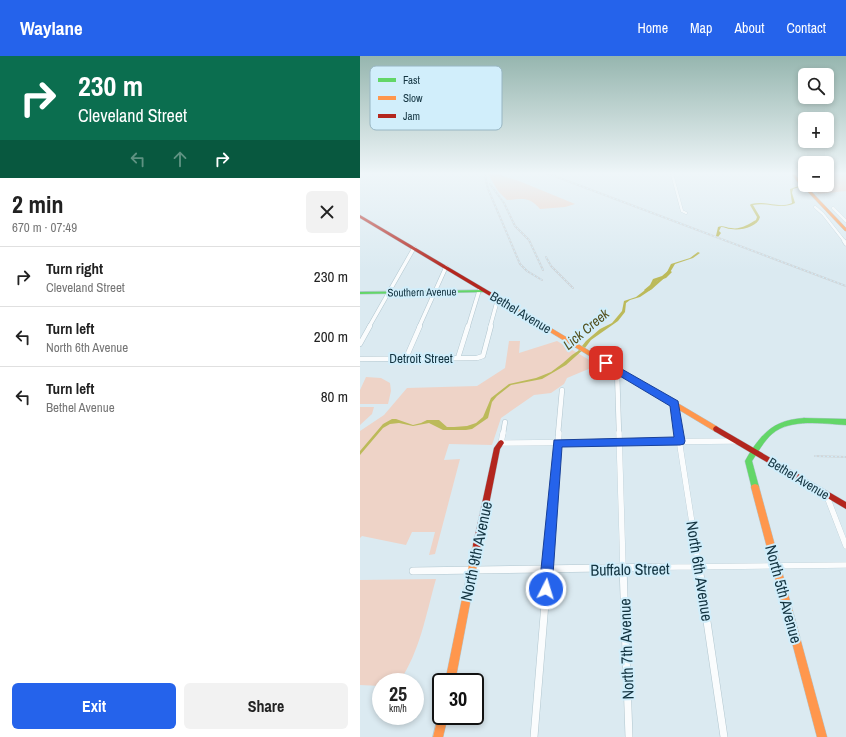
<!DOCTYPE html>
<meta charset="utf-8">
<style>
:root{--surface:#fff;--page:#f2f2f2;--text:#222;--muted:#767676;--line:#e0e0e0;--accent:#2563eb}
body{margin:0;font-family:"Archivo Narrow",sans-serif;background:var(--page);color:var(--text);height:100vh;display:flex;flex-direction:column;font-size:15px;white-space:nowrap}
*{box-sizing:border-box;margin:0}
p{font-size:13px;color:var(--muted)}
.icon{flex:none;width:22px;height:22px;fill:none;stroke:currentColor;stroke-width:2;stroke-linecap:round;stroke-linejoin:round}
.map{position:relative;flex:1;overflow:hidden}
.drawer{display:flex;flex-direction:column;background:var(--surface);width:360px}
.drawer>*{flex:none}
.banner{background:#0b6e4f;color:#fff;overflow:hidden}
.controls{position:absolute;left:438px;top:12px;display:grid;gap:8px}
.controls a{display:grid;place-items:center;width:36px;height:36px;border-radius:6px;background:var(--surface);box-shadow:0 2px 6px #0003;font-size:20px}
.speed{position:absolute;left:12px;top:617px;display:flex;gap:8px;font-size:20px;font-weight:700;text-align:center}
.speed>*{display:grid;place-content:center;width:52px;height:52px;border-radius:50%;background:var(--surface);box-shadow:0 2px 6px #0003;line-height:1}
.speed small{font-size:10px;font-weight:400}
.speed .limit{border:2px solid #111;border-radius:6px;background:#fff;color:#111}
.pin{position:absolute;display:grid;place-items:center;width:34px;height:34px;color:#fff;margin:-17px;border-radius:8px;box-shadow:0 2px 6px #0006}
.me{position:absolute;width:44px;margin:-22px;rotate:5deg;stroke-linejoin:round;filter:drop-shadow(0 0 3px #0008)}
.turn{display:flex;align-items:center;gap:14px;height:84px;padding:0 12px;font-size:18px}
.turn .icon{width:52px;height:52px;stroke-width:2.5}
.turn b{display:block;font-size:28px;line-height:34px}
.lanes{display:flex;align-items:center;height:38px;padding:0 12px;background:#0003;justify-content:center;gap:20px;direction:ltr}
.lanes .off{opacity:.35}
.round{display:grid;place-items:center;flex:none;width:42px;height:42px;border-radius:6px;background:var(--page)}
.head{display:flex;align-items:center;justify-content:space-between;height:68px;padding:0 12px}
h1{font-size:24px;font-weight:700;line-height:30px}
.button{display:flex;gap:8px;margin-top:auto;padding:8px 12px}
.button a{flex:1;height:46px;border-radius:6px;background:var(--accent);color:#fff;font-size:16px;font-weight:700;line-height:46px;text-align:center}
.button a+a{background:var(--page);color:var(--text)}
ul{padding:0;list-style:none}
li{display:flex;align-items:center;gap:12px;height:60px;padding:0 12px;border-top:1px solid var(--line)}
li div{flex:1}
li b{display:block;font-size:15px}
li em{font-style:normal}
header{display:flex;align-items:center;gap:24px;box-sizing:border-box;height:56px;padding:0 20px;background:var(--accent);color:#fff}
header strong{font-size:19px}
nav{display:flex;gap:22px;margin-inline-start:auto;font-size:14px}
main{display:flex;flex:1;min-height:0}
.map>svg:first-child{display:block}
.green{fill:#eed3c7}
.water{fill:#bcba5a}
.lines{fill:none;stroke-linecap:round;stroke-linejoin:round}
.river{fill:#bcba5a;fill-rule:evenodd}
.street-far4-casing{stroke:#b1c6cf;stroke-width:3}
.street-far3-casing{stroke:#b1c6cf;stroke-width:4.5}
.street-far2-casing{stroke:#b1c6cf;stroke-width:5.5}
.street-far1-casing{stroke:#b1c6cf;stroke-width:6}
.street-casing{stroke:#b1c6cf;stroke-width:8}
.fast-casing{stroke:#b1c6cf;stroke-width:1}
.slow-casing{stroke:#b1c6cf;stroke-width:1}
.jam-casing{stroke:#b1c6cf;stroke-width:1}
.street-far4{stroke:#fafcfd;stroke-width:2.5}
.street-far3{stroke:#fafcfd;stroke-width:3.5}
.street-far2{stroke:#fafcfd;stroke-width:4.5}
.street-far1{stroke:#fafcfd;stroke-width:5.5}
.street{stroke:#fafcfd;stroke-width:7}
.fast{fill:#63d668;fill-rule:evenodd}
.slow{fill:#ff974d;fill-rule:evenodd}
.jam{fill:#b3261e;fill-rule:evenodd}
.rail-casing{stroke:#d1d6d9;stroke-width:2}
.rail{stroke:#d1eefb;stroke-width:1;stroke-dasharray:2;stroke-linecap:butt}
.route{fill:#2563eb;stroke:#184099}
.labels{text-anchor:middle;stroke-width:4;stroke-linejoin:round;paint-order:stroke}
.far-street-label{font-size:11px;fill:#133441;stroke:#d1eefb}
.street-label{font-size:13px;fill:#133441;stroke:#d1eefb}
.water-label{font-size:14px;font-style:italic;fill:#54511f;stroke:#d1eefb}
.near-street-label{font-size:16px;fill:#133441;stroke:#d1eefb}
.key{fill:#d1eefb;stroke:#98b6c3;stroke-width:1}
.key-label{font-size:11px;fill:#133441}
</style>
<header>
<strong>Waylane</strong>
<nav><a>Home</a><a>Map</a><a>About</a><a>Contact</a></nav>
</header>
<main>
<section class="drawer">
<div class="banner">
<div class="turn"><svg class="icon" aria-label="right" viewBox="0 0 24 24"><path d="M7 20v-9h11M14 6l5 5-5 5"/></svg><div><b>230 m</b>Cleveland Street</div></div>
<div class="lanes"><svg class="icon off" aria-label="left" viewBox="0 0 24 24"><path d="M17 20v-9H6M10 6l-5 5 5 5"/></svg><svg class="icon off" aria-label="ahead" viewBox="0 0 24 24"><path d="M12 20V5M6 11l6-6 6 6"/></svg><svg class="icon" aria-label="right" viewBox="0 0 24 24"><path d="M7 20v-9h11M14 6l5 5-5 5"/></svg></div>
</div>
<div class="head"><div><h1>2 min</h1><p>670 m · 07:49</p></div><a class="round"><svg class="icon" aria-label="close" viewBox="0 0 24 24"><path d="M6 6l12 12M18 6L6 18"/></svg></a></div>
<ul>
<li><svg class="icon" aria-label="right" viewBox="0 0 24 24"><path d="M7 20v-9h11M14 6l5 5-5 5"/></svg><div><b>Turn right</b><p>Cleveland Street</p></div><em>230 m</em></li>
<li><svg class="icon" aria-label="left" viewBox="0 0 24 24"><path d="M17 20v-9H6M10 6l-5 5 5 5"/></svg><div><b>Turn left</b><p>North 6th Avenue</p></div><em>200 m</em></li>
<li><svg class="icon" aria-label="left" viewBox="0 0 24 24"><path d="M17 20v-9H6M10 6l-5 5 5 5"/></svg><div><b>Turn left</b><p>Bethel Avenue</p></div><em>80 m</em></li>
</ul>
<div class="button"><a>Exit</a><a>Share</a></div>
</section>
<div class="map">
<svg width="486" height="681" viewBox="0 0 486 681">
<rect width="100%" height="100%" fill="#dbeaf1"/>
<!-- green -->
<path class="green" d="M137,118L159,125L215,148L205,151L180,153C169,140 163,143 147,144L138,135L128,118Z
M467,118H486V135L458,138L448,129H467Z
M149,285H160L159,297L197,285L238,309L207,322L204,328L191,337L174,339L141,362L132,389L89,388L84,404L100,403L75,498L69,499L75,476H52L46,489L2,480L0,482V375L24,359L47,332L117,330L145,312Z
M6,321L21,322L30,327L31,335L28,348H0V334Z
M0,351H14L12,358L0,369Z
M76,523C66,558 60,596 39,626H21V630L0,629V524Z"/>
<!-- water -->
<path class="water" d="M445,128L446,129L433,133L432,137L435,147C421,154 408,146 393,149L400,161C398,171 380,175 371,173C367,173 365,171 361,171L359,175L361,177L358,181L356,180L358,171C363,169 366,172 371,172C380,174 389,168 396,164L397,161L390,149L391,148C405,144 419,153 432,147L430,133Z
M338,196L340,197L333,202L315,208L309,218L292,233L280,241L270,244L266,247L265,256L258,265L231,284L225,292L206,309L182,323L151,329L137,340L132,346L128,362L112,373L106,374H83L69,367L53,370L39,367L30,368L23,372L0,399V395L23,368L32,363H36L53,369L61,367L67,364H79L87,371H94L107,370L116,367L123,361L131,342L149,328L176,322L191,316L203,307L212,299L218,295L226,285L240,273L252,267L262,255L264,245L276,241L306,218L311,208L330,202Z"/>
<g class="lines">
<!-- river -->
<path class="river" d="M309,214L312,216L306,222L297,225C295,230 291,236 285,235L284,234L290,229L293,223L302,220Z"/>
<!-- street-far4 casing -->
<g class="street-far4-casing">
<path id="street-far4" d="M312,118L322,155L326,157
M455,151L463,158L485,186
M473,152L486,165"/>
</g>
<!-- street-far3 casing -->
<g class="street-far3-casing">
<path id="street-far3" d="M484,185L486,188
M9,271L54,192
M59,271L86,211
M108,271L119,235
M130,271L138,242"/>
</g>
<!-- street-far2 casing -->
<g class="street-far2-casing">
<path id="street-far2" d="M0,288L10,270
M46,302L60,270
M98,302L108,270
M0,303L117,302L123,300L131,270
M257,314L259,378
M314,348L319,378
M143,378L145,366
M198,378L202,334"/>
</g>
<!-- street-far1 casing -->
<g class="street-far1-casing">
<path id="street-far1" d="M143,377L141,387L376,385
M259,377L263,512
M318,377L339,512
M466,438L486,490
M188,512L199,377
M234,512L486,509"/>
</g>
<!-- street casing -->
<g class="street-casing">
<path id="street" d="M263,511L269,681
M339,511L364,681
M53,515L306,511
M174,681L188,511"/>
</g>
<!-- fast casing -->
<g class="fast-casing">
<path id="fast" d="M124,234L126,235V236L0,238V236Z
M444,362L486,363V369C464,368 430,362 412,378C404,385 398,396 392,405L399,431L398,433L395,434L392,433L385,405C388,400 391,394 395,389C409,370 421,364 444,362Z"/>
</g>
<!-- slow casing -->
<g class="slow-casing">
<path id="slow" d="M432,118H435L444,130L449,133L486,172V175H485L447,135L442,132Z
M147,246L358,371L359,373L358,375L356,376L354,375L145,249V247Z
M395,428L398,429L399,431L467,681H457L391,431L392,429Z
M117,485L120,486L121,489L95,626H85L113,489L114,486Z
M79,656H81V660H88L83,681H73Z"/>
</g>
<!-- jam casing -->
<g class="jam-casing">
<path id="jam" d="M0,159L149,247V249H145L0,162Z
M356,370L486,446V453L354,375L353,373L354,371Z
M141,384L143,385L144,387L140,393L121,489L120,492L117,493L114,492L113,489L134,392L139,385Z"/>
</g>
<!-- street-far4 -->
<use href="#street-far4" class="street-far4"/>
<!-- street-far3 -->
<use href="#street-far3" class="street-far3"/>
<!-- street-far2 -->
<use href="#street-far2" class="street-far2"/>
<!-- street-far1 -->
<use href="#street-far1" class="street-far1"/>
<!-- street -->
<use href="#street" class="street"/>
<!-- fast -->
<use href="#fast" class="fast"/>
<!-- slow -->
<use href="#slow" class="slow"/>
<!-- jam -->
<use href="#jam" class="jam"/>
<!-- rail casing -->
<g class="rail-casing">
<path id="rail" d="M189,118L486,230
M125,120L128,133L160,208L167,215L182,224
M130,128L144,147L155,170L169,184L183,214
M186,201L191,210L213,232
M455,400L486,401"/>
</g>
<!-- rail -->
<use href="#rail" class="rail"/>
</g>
<!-- sky -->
<linearGradient id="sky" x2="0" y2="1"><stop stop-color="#96b6af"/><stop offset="0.55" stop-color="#eff6f9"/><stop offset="1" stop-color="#eff6f9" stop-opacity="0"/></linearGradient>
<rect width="486" height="214" fill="url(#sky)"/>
<!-- route -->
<path class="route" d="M246,304L318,345L325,385L324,388L320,389L202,391L192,533L190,537L186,539L181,537L179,533L194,384L314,381L310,350L243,310L242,307L243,305Z"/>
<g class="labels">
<!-- far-street labels -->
<g class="far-street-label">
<text transform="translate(62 236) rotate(-1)" y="4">Southern Avenue</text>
</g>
<!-- street labels -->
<g class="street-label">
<text transform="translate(161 256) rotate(31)" y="5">Bethel Avenue</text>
<text x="61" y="307">Detroit Street</text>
<text transform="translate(439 422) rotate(31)" y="5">Bethel Avenue</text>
</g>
<!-- water labels -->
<g class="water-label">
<text transform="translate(226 273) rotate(-40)" y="5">Lick Creek</text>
</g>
<!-- near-street labels -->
<g class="near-street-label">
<text transform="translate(116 495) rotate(-78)" y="6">North 9th Avenue</text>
<text transform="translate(270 513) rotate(-1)" y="6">Buffalo Street</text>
<text transform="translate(340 515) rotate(81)" y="6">North 6th Avenue</text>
<text transform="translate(424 538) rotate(75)" y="6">North 5th Avenue</text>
<text transform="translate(266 593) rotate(-92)" y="6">North 7th Avenue</text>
</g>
</g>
<!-- legend -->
<rect x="10" y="10" width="132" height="64" rx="6" class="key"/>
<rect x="18" y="22" width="18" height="4" fill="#63d668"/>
<rect x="18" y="40" width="18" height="4" fill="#ff974d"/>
<rect x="18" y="58" width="18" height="4" fill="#b3261e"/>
<g class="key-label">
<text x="43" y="28">Fast</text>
<text x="43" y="46">Slow</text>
<text x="43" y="64">Jam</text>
</g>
</svg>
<div class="controls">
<a><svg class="icon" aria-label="search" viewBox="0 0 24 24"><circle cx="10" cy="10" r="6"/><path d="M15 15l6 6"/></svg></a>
<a>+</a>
<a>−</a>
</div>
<div class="speed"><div>25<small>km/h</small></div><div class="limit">30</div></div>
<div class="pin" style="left:246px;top:307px;background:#d93025"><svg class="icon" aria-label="arrive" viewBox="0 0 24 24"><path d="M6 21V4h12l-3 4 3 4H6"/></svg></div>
<svg class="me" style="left:186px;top:533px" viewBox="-20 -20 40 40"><circle r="17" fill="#2563eb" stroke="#fff" stroke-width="3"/><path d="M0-11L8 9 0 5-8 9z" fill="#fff"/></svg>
</div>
</main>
